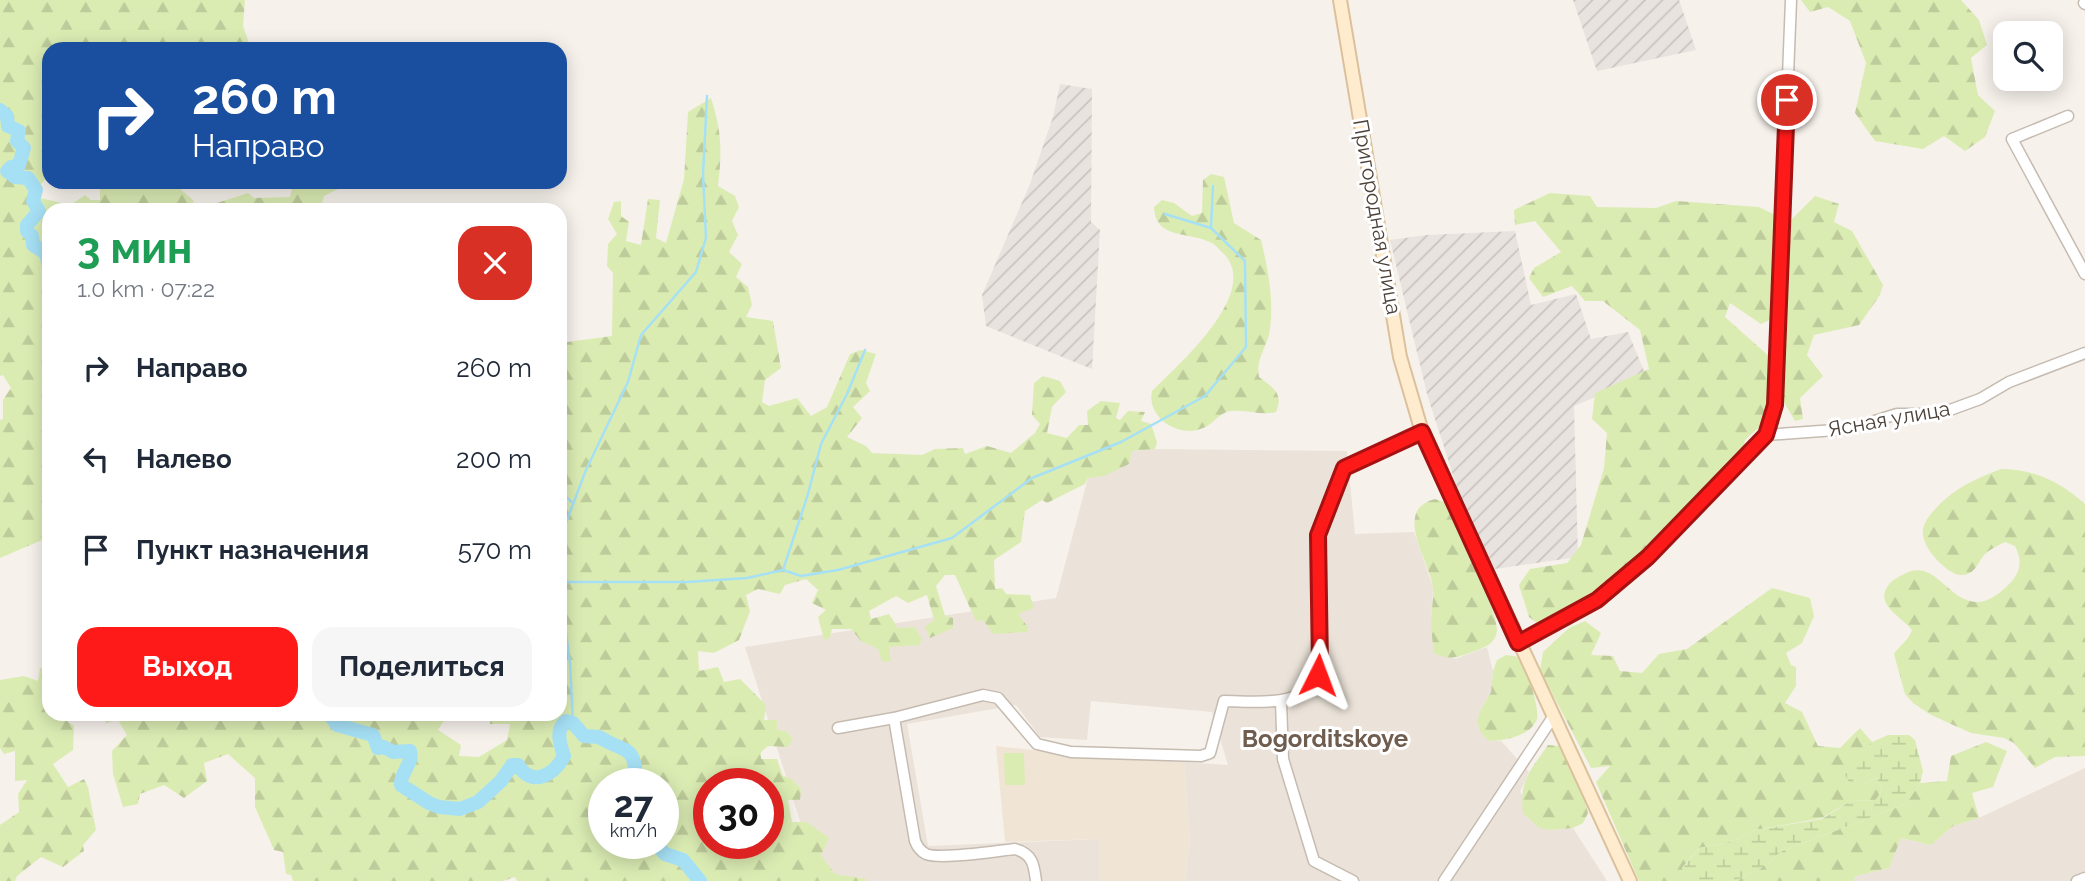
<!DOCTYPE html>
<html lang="ru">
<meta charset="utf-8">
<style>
:root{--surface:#fff;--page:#f6f6f7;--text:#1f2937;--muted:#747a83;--accent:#ff1a1a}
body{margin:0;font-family:Raleway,sans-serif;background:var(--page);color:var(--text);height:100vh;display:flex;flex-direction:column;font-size:26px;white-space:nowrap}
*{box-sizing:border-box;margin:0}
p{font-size:23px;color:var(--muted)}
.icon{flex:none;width:38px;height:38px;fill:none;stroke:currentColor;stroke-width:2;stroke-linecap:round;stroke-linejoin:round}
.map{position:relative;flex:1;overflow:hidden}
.drawer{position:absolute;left:42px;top:203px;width:525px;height:518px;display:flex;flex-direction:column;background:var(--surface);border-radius:21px;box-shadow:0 4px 18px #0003}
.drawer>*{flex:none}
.guide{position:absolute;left:42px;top:42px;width:525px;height:147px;border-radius:21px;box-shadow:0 4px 18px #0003;background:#1a4fa0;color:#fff;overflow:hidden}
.tools{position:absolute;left:1993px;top:21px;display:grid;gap:14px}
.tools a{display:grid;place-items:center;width:70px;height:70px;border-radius:14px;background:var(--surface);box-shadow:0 4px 18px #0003;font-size:35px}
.speed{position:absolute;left:588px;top:768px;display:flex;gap:14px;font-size:35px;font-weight:700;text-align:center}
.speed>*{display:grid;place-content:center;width:91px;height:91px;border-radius:50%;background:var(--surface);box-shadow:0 4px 18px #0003;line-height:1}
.speed small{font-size:18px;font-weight:400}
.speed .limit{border:10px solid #d22;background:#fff;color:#111}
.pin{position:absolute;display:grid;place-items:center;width:60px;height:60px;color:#fff;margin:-30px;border:4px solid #fff;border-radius:50%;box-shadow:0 2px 7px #0007}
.me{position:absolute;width:77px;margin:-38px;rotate:3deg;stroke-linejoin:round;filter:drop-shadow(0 0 5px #0008)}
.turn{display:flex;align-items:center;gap:24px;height:147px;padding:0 35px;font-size:32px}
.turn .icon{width:91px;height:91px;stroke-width:2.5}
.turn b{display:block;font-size:49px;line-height:60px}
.round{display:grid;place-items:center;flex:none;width:74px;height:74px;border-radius:21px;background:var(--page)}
.head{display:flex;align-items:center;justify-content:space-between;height:119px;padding:0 35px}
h1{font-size:42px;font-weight:700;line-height:52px;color:#1e9e55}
.primary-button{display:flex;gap:14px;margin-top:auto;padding:14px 35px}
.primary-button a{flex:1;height:80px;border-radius:21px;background:var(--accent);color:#fff;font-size:28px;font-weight:700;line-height:80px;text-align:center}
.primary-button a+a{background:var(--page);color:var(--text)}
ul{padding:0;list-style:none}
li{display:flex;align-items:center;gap:21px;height:91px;padding:0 35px}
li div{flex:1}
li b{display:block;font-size:26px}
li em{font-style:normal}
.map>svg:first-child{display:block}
.residential{fill:#ebe3d9}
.industrial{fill:url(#industrial-furrows)}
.education{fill:#f0e4d5}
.green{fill:#dbecb3}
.forest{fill:url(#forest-firs);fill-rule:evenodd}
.wetland{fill:url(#wetland-marsh)}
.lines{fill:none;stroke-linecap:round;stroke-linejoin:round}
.stream{stroke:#a6e0f5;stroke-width:2.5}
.river{stroke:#a6e0f5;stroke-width:14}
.street-casing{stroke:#c6bbb0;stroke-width:13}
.secondary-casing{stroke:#dbc19b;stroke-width:16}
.street{stroke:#fff;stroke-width:10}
.secondary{stroke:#ffebcd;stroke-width:12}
.route-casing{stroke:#a61111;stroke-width:18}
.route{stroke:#ff1a1a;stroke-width:12}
.labels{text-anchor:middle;stroke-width:6;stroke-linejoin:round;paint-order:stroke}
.street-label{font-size:21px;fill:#4c4138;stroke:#fff}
.quarter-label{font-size:24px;font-weight:bold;fill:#6f5d4f;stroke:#fff}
</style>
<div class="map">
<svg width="2085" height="881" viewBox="0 0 2085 881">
<defs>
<pattern id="industrial-furrows" width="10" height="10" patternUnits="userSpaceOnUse" patternTransform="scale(1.75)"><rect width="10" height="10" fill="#e9e3e0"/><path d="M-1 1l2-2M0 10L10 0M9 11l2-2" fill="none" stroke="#cac4c1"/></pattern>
<pattern id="forest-firs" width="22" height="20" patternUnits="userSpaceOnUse" patternTransform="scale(1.75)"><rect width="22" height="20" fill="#dbecb3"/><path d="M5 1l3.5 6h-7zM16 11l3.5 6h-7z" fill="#becc9b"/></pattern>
<pattern id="wetland-marsh" width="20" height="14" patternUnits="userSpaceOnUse" patternTransform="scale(1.75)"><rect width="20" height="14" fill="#dbecb3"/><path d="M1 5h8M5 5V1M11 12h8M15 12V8" fill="none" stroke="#becc9b"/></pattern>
</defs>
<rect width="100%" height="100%" fill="#f6f1eb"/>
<!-- residential -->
<path class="residential" d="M1155,449L1347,451L1355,534L1414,532L1433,587L1431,621L1455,659L1487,647L1493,671L1491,692L1480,711L1489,741H1501L1529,772L1520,792L1550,830L1573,828L1607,881H1185L1190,839L1184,762L1228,765L1212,712L1091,701L1087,740L1040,737L1016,705L907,724L928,846L1099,839L1100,881H819L745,647L1056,598L1088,478L1132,451Z
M2085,768V881H1853L1856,876L1889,868L1901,838L1931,845L1953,826L1979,818Z"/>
<!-- industrial -->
<path class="industrial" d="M1573,0H1679L1696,50L1597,71Z
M1060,84L1092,89L1091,222L1100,230L1092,369L986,326L982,295L1030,184L1053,117Z
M1515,231L1531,305L1576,294L1591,339L1628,332L1646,376L1574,406L1578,557L1495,569L1461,500L1427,394L1390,240L1427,235Z"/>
<!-- education -->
<path class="education" d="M996,746L1069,754L1184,762L1190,839L1185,881H1100L1099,839L1005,842Z"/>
<!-- green -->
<path class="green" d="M1004,753H1024L1025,785H1005Z"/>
<!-- forest -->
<path class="forest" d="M0,0H245L243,26L251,49H49V174L32,196L70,205L85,195L91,200H100V188L148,182H172L193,200L195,210H49V537L0,558V420L3,419V400L11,388L3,375L0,376Z
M1961,0L1979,20L1987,45L1971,58L1978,95L1995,111L1985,137L1965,151L1944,136L1923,149L1875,141L1855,113L1866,63L1850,21L1828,7L1810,12L1801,0Z
M711,98C722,132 722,151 718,186L735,196L739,207L732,221L738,235L729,252L742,264L736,277L748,287L752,305L746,317L773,321L781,368L765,380L762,402L769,406L797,398L811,416L827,407L850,354L861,350L876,354L866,383L870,391L853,407L862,418L847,437L866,446L872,453L922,455L935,449L963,448L965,454L987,446L1011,453L1035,433L1040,424L1032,415L1034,383L1043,376L1060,381L1066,392L1052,407L1047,433L1067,438L1079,425H1088L1087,411L1101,401L1120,403L1116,418L1120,420L1128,411L1145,412L1141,421L1151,424L1157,442L1155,449L1132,451L1129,464L1104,476L1088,478L1085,484L1047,503L1042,500L1025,511L1021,542L994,560L995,589L1002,588L1006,594L1030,595L1034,608L1018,614L1028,627L1027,632L993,634L983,620L976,621L955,575H945L936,586L945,616L953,618V628L930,638L925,627L934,620L927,595L908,603L896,596L869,611L871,619L889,614L898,628L915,627L922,639L919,645L889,647L891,661L882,662L878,649L861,641L851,629H832L830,638L824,640L818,617L826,610L812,603L818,590L806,579L785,585L780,594L758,589L746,595L750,611L739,640L714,653L698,651L699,671L718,667L724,682L740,679L766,705L764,720H777V730L786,731L793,739L788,747L768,746L761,752V759H777L783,776L792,779L801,789L800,800H788L792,822H807L829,838L821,855L835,874L866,879V881H517L515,877L503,881H293L291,875L286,874L283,852L274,850L255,807V778L228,754L204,763L207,781L184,798L164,785L140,794L138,804L123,807L113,774L112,751L127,735L118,720L106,723L108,714H448L438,730L461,745L459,756L479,757L507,740L510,724H490L491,714H560V528L568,521L560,509V343L612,336L613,273L607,266L608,244L617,234L608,219L614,202L621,201V216L629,222L626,241L641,245L648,199L660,200L656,238L666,243L684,179L688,112ZM604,784H663V844H604ZM709,784H768V844H709Z
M1211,174L1224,177L1234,223L1261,240C1268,269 1274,300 1270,329C1268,347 1255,358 1259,377C1273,388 1284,393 1276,412C1260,416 1247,409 1232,411C1219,412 1214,424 1203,428C1179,439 1146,417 1152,391C1178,365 1261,293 1224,254C1220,251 1216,245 1212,243C1189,231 1155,240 1154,207L1162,200L1174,203L1192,216L1202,213L1203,180Z
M291,182H347L346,185L324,196L320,210H216L217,203L248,193L254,198L290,197L293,185Z
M1550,193L1590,196L1597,207L1656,208L1676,201L1759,207L1775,215L1776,317L1761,324L1730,303L1725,317L1771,358L1765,422L1745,440L1742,458L1644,554L1592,601L1537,623L1529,617L1519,585L1530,569L1567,563L1581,545L1604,468L1607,433L1592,419L1595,393L1649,369L1640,330L1603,301H1585L1572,286L1543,297L1529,278L1534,268L1561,252L1535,221L1515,225L1514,210Z
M1815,196L1839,204L1834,222L1852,231L1883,285L1880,295L1859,325L1814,335L1807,355L1823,376L1800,398L1803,419L1795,421L1782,399L1791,220Z
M2001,469C2034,469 2061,482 2085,504V756L2055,757L2035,768L2014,743L2004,738L1971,733L1931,715L1913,703L1905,694L1894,654C1900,645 1908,641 1912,630C1901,616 1872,604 1890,583C1894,579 1899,577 1904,574C1933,559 1945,595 1970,601C1986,606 2002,592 2012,581C2022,569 2021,558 2015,546L2005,542C1999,545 1991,549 1986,553C1978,561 1976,574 1963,575C1953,576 1943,566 1936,559C1916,535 1920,524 1940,504C1960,485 1976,479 2001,469Z
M1435,499L1446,503C1455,524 1499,614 1497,630C1496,643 1486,647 1475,651C1459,657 1449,661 1434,653C1433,643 1431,632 1431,621C1431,610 1434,599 1433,588C1431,563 1391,510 1435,499Z
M1772,588L1810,598L1814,616L1802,643L1786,653L1791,665L1796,667V686L1785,703L1802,712L1818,746L1840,748L1860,728L1872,742L1843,771L1861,785L1877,778L1882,791L1875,801L1852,800L1822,818L1755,830L1730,842L1699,848L1682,868L1693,881H1639L1596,782L1610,766L1591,768L1540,670L1543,652L1569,628L1585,621L1601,633L1591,655L1613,656L1620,671L1642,673L1659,654L1687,649Z
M1506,655C1510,656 1514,655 1517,657C1526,663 1540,709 1537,719C1531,736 1504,741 1489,741L1481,733L1477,722L1480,711L1491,692L1493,671L1497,660Z
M49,667V714H76L67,721L74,726L73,750L53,764L68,787L84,779L88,787L96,830L83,845L84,851L63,867L41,857L17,876L15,881H0V825L19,812L18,794L27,780L15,781V751L4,754L0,748V680L24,676L38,681L40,668Z
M1986,742L2007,751L1993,787L1972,793L1979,818L1953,826L1931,845L1901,838L1889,868L1856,876L1853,881H1734L1760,869L1782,851L1906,804L1920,783L1947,781L1951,756Z
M1548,745L1559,746C1574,765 1582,790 1588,813L1583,823L1573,828L1550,830L1539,828L1523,813C1519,780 1530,771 1548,745Z"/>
<!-- wetland -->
<path class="wetland" d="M1888,735H1909L1915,740L1923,771L1920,783L1906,804L1782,851L1760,869L1734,881H1693L1682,869L1699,848L1730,842L1755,830L1822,819L1852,800L1875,801L1882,791L1877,778L1861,785L1851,787L1843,770L1872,742Z"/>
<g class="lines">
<!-- stream -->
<path class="stream" d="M1211,228L1213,186
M560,492L573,503
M783,570L801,576L838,570L952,538L1032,478L1121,442L1205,396L1246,347L1245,261L1211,228L1165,214
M564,582H687L747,578L783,570L808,494L821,444L847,394L865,350
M573,723L570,663L562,603L564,528L586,470L628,382L641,335L696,272L706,238L703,174L707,96"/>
<!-- river -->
<path class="river" d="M0,110L7,116L8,126L19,131L17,141L24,148L19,165L11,167L7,171L15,177L28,178L36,190L33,201L39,211L27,225V231L32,236L33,245L46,253L49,267
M329,714L337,725L373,735L378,748L384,747L393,752L410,751C414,763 400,772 401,785L429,803L439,807L460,809L478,802L501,781L512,765H518C532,788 554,775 564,756C560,744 555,730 566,721L573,723L584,736L599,737C628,755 634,742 637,784
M656,844L665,854L683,860L700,881"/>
<!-- street casing -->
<g class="street-casing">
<path id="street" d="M2084,3L2085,4
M2068,116L2012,139L2085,274
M1766,435L1849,429L1897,414H1939L1980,399L2009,382L2085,353
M1518,643L1597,600L1648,557L1766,435L1775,405L1791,0
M1281,701L1283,759L1314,861L1353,881
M894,718L915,841C917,846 920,851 926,854C940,860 996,851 1015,849C1033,854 1034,865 1036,881
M838,728L894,718L983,695L998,698L1037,744L1071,752L1201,756L1210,753L1224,701C1257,701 1309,710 1320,668L1318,535L1344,468L1422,432
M1444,881L1553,717
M2077,881L2085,878"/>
</g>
<!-- secondary casing -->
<g class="secondary-casing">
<path id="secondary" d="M1340,0L1400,357L1422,432L1630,881"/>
</g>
<!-- street -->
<use href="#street" class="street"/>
<!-- secondary -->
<use href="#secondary" class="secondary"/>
</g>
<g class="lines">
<!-- route casing -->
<g class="route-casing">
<path id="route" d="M1318,675L1320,667L1318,535L1344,468L1422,432L1518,643L1597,600L1648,557L1766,435L1775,405L1787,100"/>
</g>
<!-- route -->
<use href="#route" class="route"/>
</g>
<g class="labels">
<!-- street labels -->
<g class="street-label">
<text transform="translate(1377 217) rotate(80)" y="7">Пригородная улица</text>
<text transform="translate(1889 419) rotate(-10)" y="7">Ясная улица</text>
</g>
<!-- quarter labels -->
<g class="quarter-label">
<text x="1325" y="747">Bogorditskoye</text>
</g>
</g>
</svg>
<div class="tools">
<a><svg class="icon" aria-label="search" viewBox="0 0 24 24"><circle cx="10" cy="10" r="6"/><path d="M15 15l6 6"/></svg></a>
</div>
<div class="speed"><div>27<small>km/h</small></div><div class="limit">30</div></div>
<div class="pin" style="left:1787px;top:100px;background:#d93025"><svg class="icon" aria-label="arrive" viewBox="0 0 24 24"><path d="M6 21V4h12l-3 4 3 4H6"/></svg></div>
<svg class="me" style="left:1318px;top:675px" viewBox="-20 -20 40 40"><path d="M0-17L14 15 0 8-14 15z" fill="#ff1a1a" stroke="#fff" stroke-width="4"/></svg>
<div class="guide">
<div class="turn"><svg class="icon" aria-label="right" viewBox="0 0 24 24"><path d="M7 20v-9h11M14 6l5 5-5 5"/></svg><div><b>260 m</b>Направо</div></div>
</div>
<section class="drawer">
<div class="head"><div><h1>3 мин</h1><p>1.0 km · 07:22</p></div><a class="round" style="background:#d93025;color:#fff"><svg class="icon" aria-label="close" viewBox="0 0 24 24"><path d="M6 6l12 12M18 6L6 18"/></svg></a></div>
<ul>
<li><svg class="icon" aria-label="right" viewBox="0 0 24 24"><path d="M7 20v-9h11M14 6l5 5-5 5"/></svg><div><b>Направо</b></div><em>260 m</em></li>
<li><svg class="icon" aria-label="left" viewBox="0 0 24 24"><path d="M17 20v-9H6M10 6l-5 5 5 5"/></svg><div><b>Налево</b></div><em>200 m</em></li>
<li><svg class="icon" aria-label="arrive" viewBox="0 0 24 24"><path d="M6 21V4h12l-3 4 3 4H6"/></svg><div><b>Пункт назначения</b></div><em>570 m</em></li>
</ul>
<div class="primary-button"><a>Выход</a><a>Поделиться</a></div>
</section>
</div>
